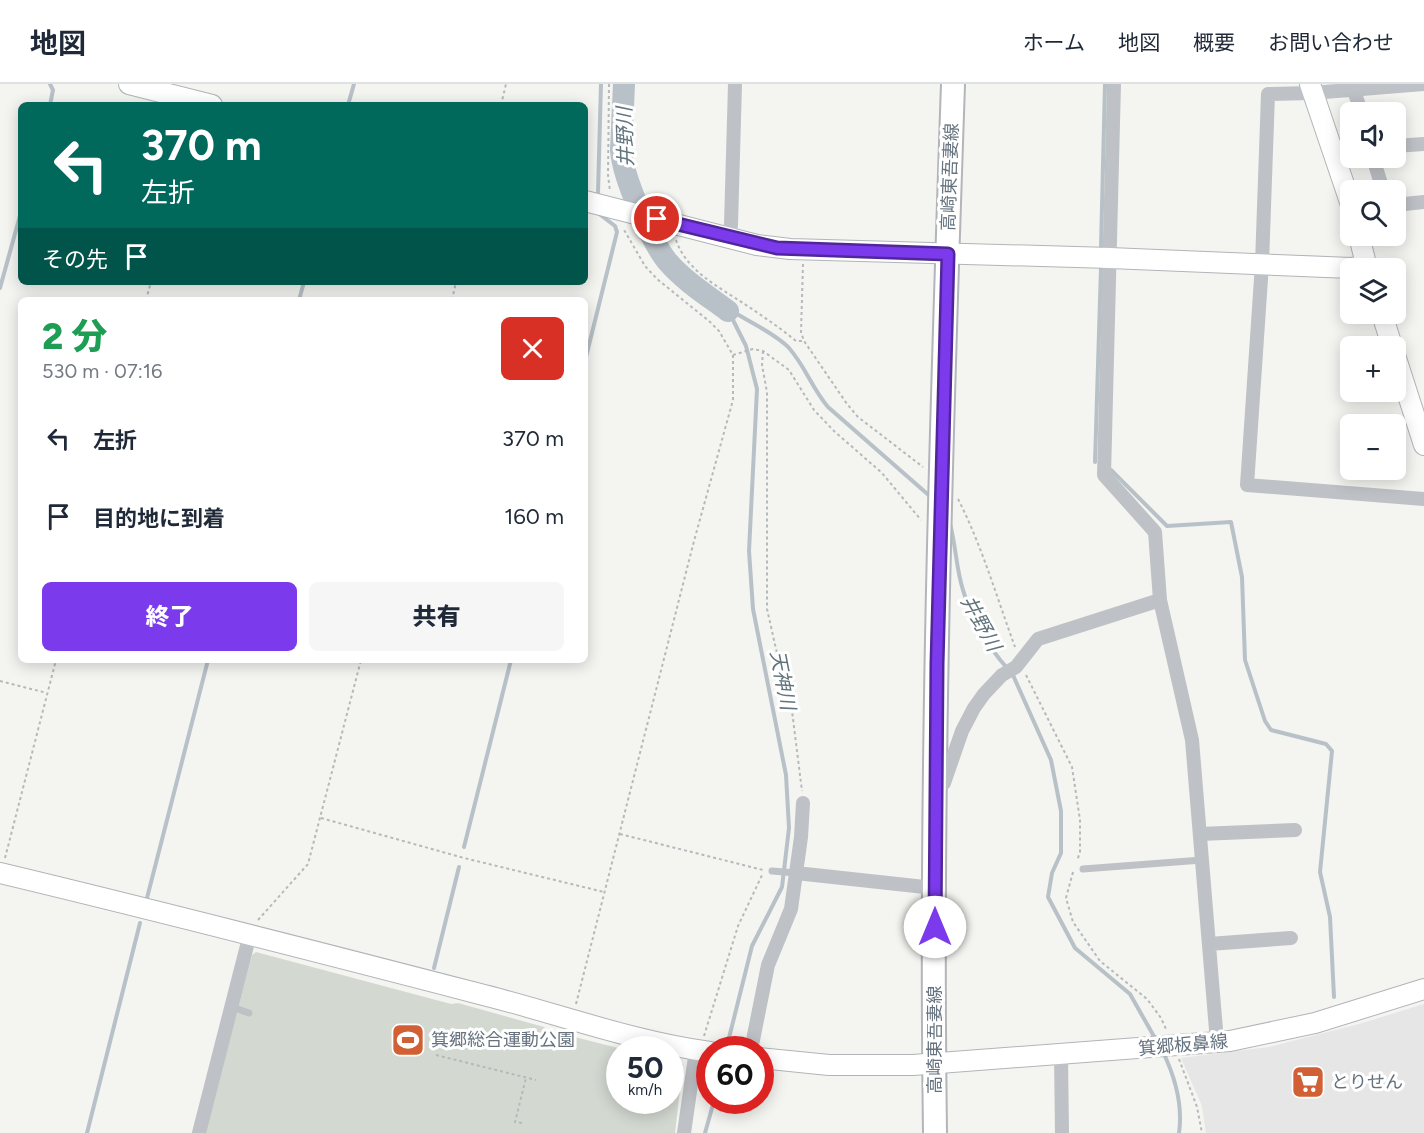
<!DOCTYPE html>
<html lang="ja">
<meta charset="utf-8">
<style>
:root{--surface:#fff;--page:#f6f6f7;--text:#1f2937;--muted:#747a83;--line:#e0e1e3;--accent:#7c3aed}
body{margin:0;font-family:Figtree,"Noto Sans JP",sans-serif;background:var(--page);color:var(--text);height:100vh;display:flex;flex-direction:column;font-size:22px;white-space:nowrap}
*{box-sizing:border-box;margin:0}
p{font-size:20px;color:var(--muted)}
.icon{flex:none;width:33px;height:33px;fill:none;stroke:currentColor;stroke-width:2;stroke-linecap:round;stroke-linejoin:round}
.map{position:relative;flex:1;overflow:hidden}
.sheet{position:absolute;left:18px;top:213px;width:570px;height:366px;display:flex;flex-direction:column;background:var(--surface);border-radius:9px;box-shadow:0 3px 15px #0003}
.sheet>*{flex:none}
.banner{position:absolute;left:18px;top:18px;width:570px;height:183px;border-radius:9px;box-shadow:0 3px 15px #0003;background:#00695c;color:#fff;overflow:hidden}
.fabs{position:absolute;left:1340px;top:18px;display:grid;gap:12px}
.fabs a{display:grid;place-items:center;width:66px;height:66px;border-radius:9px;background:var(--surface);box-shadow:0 3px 15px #0003;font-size:30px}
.speed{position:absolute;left:606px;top:952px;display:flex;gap:12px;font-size:30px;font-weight:700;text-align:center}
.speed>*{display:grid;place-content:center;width:78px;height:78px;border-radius:50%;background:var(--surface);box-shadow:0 3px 15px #0003;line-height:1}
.speed small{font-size:15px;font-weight:400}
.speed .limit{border:9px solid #d22;background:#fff;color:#111}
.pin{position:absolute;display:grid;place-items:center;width:51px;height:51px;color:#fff;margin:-26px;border:3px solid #fff;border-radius:50%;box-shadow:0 2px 6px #0007}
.me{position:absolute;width:66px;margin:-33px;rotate:0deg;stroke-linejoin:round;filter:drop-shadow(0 0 4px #0008)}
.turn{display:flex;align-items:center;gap:21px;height:126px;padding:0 24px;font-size:27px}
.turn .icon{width:78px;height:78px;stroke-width:2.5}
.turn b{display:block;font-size:42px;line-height:51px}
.then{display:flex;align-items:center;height:57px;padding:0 24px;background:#0003;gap:12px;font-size:22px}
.round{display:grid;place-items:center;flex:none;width:63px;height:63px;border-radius:9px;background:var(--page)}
.summary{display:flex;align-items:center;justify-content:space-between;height:102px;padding:0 24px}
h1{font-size:36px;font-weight:800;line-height:45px;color:#1e9e55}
.cta{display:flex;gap:12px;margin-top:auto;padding:12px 24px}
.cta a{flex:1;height:69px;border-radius:9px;background:var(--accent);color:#fff;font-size:24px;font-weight:800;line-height:69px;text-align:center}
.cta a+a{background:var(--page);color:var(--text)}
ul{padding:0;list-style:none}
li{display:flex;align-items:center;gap:18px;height:78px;padding:0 24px}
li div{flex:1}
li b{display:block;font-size:22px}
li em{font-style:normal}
header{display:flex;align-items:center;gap:36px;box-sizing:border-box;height:84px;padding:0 30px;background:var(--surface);border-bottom:2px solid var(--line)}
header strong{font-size:28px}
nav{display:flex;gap:33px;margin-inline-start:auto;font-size:21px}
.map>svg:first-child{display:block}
.built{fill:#e5e6e5}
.green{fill:#d3d9d1}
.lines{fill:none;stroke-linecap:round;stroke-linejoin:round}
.stream{stroke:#b8c1c7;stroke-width:4}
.river{stroke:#b8c1c7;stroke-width:22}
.secondary-casing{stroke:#b1b5b9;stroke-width:22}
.primary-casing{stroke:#b2b5b9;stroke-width:26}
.path{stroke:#b6b9bb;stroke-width:2;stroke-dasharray:3 3;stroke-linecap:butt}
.lane{stroke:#bec1c5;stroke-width:7}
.street{stroke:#bec1c5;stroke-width:14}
.secondary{stroke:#fff;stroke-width:20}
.primary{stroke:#fff;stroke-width:22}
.route-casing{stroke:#51269a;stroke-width:15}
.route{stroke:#7c3aed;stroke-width:10}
.labels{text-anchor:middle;stroke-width:6;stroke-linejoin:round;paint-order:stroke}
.street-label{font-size:18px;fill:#66737f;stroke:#fff}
.poi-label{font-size:18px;fill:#66737f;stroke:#fff;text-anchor:start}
.water-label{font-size:20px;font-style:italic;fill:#62747c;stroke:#fff}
</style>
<header>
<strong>地図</strong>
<nav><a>ホーム</a><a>地図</a><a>概要</a><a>お問い合わせ</a></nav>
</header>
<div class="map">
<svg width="1424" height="1049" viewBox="0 0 1424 1049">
<rect width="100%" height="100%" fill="#f4f4f1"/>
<!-- built -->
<path class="built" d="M1424,920V1049H1206L1202,1022L1181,974L1269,963L1359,940Z"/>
<!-- green -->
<path class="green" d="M256,868L451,920L458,919L544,943L547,946L626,966H620V1017H670L671,977L683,980L675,1049H205L252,871Z"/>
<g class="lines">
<!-- stream -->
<path class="stream" d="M50,0L53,6L50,21
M348,21L354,0
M598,109L601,0
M1101,163L1105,0
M0,204L21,128
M299,216L304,198
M728,227L737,230C752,239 777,251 789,264C805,282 812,304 828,323L932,414
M585,277L617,148L615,142L598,129
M1095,378L1101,184
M1111,386L1167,442L1231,438L1242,493L1245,576L1265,637L1271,646L1326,660L1332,667L1320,788L1330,833L1334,913
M950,440C956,462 956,484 963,506C970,532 989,564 1007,584
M1012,589L1051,676L1061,727V769L1052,789L1048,813L1075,864L1130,910L1156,956
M464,763L511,576
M147,814L208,576
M434,884L459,783
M726,966L752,862L782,803L789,744L786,691L753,525L749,467L757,305L746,262L729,228
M1163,968C1175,993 1183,1021 1179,1049
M87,1049L140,839
M705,1049L714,1017"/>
<!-- river -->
<path class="river" d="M624,0L621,66C623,94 650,155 667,177C684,197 708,212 728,227"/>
<!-- secondary casing -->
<g class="secondary-casing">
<path id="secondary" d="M129,0L212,21
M1310,0L1350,118
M585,117L757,161L790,165L1110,174L1351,184L1367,182
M1359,152L1367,184
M1382,230L1392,262
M1395,271L1424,361
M0,789C159,827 318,868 476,909C553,928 630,957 710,968
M760,974L829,981H913L1230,957L1315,939L1424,905"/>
</g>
<!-- primary casing -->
<g class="primary-casing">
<path id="primary" d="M935,1049C930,699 941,349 953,0"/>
</g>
<!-- path -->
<path class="path" d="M609,0L608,91L610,107
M501,21L506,0
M676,156C686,186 717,202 743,219C761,231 779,243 796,257H804
M803,180L801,248L804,257L847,320L858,333L923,383
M146,216L151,198
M452,216L456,198
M763,267L762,281L767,308V525L776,565L790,611L802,707
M733,271L753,265L763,267L789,286L814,326L834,347L882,389L921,436
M958,415C982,462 997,514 1015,563
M1026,591L1072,683L1080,736V768L1077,777
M0,597L47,609
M321,734L464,774L604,808
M620,750L763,786
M5,774L56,576
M1073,788L1066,814L1073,838L1100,877L1147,915L1161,934L1166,945
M258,836L308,780L361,576
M576,920L694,457L733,316V271L719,247L709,237L657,195L645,182L623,144
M704,952L738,842L763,789
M436,971L536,996
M1179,975L1197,1023L1202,1049
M522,1039L515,1038L526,994"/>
<!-- lane -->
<path class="lane" d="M1083,785L1202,776
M772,787L796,789
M232,923L249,929"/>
<!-- street -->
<path class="street" d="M1114,0L1104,391L1155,448L1160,516L1192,656L1217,958
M1352,0L1361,28
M1424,0L1312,9L1268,10L1262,180L1247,401L1424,415
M1395,62L1424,60
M1373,74L1383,106
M1395,121L1424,118
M728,153L731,141L735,0
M935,701L944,699L962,647L974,624L984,610L1002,591L1016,583L1038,555L1160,516
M1200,750L1295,746
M796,789L934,804
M1209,860L1291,854
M751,966L768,881L791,825L801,753L803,719
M1061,970L1062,1049
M199,1049L250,850
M684,1049L696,966"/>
<!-- secondary -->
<use href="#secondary" class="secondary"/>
<!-- primary -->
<use href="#primary" class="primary"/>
</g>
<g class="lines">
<!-- route casing -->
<g class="route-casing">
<path id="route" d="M657,135L777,164L948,170L937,580L935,843"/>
</g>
<!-- route -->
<use href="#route" class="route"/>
</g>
<!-- icons -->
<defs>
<g id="stadium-square" transform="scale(1.725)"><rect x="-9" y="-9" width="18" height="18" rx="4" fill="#d16035" stroke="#fff"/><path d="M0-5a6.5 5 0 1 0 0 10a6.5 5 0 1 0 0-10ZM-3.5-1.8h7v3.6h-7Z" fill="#fff"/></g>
<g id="supermarket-square" transform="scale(1.725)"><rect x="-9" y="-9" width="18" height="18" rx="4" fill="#d16035" stroke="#fff"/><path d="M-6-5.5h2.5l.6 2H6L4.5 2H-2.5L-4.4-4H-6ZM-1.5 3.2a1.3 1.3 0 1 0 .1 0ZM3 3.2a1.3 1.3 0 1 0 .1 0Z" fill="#fff"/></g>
</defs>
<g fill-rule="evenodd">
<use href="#stadium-square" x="408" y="956"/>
<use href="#supermarket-square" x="1308" y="998"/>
</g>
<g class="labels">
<!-- street labels -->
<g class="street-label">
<text transform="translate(950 93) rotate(-88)" y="6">高崎東吾妻線</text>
<text transform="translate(935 956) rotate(-90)" y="6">高崎東吾妻線</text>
<text transform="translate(1183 961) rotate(-5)" y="6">箕郷板鼻線</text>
</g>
<!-- poi labels -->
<g class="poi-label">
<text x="431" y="962">箕郷総合運動公園</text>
<text x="1331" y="1004">とりせん</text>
</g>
<!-- water labels -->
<g class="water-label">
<text transform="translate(625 53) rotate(-92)" y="7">井野川</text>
<text transform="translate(981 539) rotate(61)" y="7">井野川</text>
<text transform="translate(783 596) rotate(79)" y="7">天神川</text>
</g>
</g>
</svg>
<div class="fabs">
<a><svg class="icon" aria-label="sound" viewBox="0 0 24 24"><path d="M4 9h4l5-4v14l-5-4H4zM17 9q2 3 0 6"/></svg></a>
<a><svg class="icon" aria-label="search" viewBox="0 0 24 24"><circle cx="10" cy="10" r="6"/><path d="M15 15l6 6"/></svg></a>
<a><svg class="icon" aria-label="layers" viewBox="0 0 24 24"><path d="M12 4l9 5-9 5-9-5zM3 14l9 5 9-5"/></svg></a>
<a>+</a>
<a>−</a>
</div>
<div class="speed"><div>50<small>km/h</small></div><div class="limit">60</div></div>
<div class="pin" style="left:657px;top:135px;background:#d93025"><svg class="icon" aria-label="arrive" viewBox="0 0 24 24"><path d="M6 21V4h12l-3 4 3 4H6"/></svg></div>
<svg class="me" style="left:935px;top:843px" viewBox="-20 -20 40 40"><circle r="19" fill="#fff"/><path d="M0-13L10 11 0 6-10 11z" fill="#7c3aed"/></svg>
<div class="banner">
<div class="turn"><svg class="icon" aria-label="left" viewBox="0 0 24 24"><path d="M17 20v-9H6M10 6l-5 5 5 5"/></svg><div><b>370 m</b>左折</div></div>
<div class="then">その先<svg class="icon" aria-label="arrive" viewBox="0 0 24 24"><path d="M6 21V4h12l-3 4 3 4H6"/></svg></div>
</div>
<section class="sheet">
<div class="summary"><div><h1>2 分</h1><p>530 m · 07:16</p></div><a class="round" style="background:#d93025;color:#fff"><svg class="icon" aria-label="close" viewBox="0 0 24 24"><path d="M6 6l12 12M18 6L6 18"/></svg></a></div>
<ul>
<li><svg class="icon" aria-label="left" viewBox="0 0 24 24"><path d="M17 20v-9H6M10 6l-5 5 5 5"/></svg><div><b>左折</b></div><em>370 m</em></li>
<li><svg class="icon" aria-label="arrive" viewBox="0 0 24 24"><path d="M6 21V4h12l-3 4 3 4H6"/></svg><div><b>目的地に到着</b></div><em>160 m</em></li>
</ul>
<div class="cta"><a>終了</a><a>共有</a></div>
</section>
</div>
